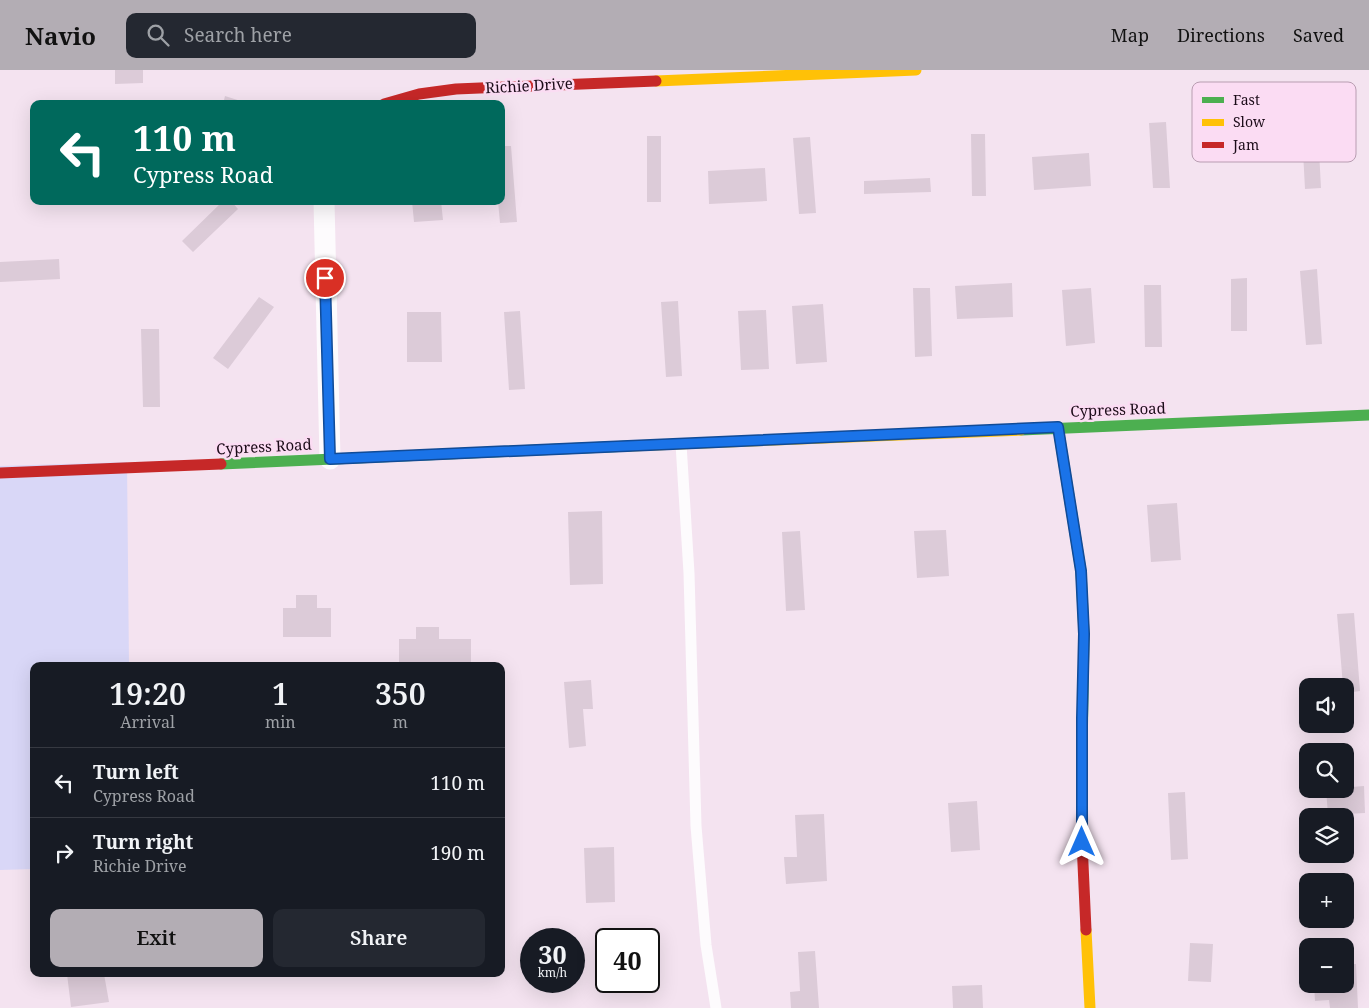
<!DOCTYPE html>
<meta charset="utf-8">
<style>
:root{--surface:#171b24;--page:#242831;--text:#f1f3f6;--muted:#9ea1a6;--line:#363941;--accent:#b3adb4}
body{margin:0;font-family:"Noto Serif",serif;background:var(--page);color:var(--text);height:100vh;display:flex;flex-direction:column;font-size:19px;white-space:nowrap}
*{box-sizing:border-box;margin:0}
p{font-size:16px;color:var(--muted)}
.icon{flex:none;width:28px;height:28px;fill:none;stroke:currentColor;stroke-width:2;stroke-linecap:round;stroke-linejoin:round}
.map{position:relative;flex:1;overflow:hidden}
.sheet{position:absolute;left:30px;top:592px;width:475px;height:315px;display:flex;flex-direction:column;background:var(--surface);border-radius:10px;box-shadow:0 5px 20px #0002}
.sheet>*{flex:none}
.top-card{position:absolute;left:30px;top:30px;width:475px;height:105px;border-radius:10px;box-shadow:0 5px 20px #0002;background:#00695c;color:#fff;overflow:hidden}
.buttons{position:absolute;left:1299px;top:608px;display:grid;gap:10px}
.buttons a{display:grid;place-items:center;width:55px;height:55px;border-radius:10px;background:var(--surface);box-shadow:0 5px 20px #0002;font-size:25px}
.speed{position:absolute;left:520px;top:858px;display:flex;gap:10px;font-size:25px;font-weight:700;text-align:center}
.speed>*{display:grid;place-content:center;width:65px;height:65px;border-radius:50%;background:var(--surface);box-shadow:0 5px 20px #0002;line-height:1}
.speed small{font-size:12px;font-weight:400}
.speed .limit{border:2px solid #111;border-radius:8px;background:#fff;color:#111}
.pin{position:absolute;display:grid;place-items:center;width:42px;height:42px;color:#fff;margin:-21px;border:2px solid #fff;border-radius:50%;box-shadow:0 1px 5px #0007}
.me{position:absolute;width:55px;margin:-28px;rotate:0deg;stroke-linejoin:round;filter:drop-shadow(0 0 4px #0008)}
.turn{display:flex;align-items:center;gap:18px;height:105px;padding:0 20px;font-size:22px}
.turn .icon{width:65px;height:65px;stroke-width:2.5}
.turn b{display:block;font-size:35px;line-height:42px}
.eta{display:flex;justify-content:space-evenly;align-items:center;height:85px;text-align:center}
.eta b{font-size:30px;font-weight:600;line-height:35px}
.button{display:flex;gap:10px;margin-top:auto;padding:10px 20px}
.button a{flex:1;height:58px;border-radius:10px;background:var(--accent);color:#111;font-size:20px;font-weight:600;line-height:58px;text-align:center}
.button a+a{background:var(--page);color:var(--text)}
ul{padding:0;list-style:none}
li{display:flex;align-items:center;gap:15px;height:70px;padding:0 20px;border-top:1px solid var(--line)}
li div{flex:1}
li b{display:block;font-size:19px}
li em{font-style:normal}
header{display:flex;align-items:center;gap:30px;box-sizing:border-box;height:70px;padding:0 25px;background:var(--accent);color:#111}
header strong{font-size:24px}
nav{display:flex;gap:28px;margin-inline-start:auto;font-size:18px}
.search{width:350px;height:45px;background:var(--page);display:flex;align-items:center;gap:12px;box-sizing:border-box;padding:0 18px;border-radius:10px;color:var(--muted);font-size:19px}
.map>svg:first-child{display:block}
.green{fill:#d9d7f7}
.building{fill:#dccbd8}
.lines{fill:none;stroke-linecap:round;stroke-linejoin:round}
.lane{stroke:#fdfbfd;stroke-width:11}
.street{stroke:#fdfbfd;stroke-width:21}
.fast{stroke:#4caf50;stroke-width:11}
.slow{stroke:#ffc107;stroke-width:11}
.jam{stroke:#c62828;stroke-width:11}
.route-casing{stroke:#114b97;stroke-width:12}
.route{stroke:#1a73e8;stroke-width:9}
.labels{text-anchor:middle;stroke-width:5;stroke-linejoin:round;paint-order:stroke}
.street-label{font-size:15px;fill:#1b0b18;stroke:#fbdcf3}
.key{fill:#fbdcf3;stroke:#b89db1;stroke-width:1}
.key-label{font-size:14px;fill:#1b0b18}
</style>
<header>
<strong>Navio</strong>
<div class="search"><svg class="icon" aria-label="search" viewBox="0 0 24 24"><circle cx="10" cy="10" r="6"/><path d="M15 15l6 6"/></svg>Search here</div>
<nav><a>Map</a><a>Directions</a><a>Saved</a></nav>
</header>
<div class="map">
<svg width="1369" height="938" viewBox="0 0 1369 938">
<rect width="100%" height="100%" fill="#f4e3f0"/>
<!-- green -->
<path class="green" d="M127,392L129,596H34V799L0,800V396Z"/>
<!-- building -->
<path class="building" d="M115,0H143V13L115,14Z
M225,26L247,33V34H223Z
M1317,43L1321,118L1305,119L1301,44Z
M1166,52L1170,118H1153L1149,53Z
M971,64H985L986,126H972Z
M647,66H661V132H647Z
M810,67L816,143L799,144L793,68Z
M501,76H511L517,152L500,153L498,131H501Z
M1089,83L1091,116L1034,120L1032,87Z
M765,98L767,131L709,134L708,101Z
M930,108L931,122L864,124V111Z
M223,131H231L238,139L193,182L182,171Z
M412,131H441L443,150L414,152Z
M59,189L60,209L0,212V192Z
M1317,199L1322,274L1306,275L1300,201Z
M1247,208V261H1231V209Z
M1012,213L1013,247L957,249L955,216Z
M1144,215H1161L1162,277H1145Z
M913,218H930L932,286L915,287Z
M1091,218L1095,273L1066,276L1062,220Z
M259,227L274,237L228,299L213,288Z
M678,231L682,306L666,307L661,232Z
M823,234L827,292L796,294L792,236Z
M766,240L769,299L741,300L738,241Z
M520,241L525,319L509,320L504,242Z
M407,242H441L442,292H407Z
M141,259H159L160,337H143Z
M1177,433L1181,490L1151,492L1147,435Z
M602,441L603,514L570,515L568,442Z
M946,460L949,506L917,508L914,461Z
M800,461L805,540L786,541L782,462Z
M296,525H317V538H331V567H283V538H296Z
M1354,543L1360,621L1345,623V616H1343L1337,544Z
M416,557H439V569H471V596H399V569H416Z
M591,610L593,639H583L586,676L569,678L564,612Z
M1345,705H1351L1352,717L1364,716L1365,743L1328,745L1326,719H1345Z
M1185,722L1188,789L1171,790L1168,723Z
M977,731L980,780L951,782L948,733Z
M824,744L827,811L786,814L784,787H797L795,745Z
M614,777L615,832L586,833L584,778Z
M1190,873L1213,874L1211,912L1188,911Z
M815,881L819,938H791L790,922L800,921L798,882Z
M1345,894H1356L1358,938H1330L1329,930L1315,931L1314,914H1345Z
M67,904H104L109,932L71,937Z
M982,915L983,938H953L952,916Z"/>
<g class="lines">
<!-- lane -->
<path class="lane" d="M681,374L689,503L696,756L706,875L716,938"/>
<!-- street -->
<path class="street" d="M324,131L330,389"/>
<!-- fast -->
<path class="fast" d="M1058,357L1081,501L1084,564L1082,686
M1021,360L1369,345
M221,394L630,376"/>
<!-- slow -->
<path class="slow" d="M656,11L916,0
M630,376L1021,360
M1086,860L1090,938"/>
<!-- jam -->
<path class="jam" d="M384,34L419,24L456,19L656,11
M0,403L221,394
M1082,686V772L1086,860"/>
</g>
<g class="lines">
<!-- route casing -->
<g class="route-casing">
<path id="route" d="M325,208L330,389L1058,357L1081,501L1084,564L1082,648V772"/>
</g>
<!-- route -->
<use href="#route" class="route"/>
</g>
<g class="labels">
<!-- street labels -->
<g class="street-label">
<text transform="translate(529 16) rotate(-3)" y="5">Richie Drive</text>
<text transform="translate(1118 340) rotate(-2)" y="5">Cypress Road</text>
<text transform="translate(264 377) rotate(-3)" y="5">Cypress Road</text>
</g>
</g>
<!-- legend -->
<rect x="1192" y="12" width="164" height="80" rx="8" class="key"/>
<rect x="1202" y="27" width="22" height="6" fill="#4caf50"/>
<rect x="1202" y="49" width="22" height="7" fill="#ffc107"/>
<rect x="1202" y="72" width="22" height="6" fill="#c62828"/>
<g class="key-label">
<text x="1233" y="35">Fast</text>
<text x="1233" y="57">Slow</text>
<text x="1233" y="80">Jam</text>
</g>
</svg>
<div class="buttons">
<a><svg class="icon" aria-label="sound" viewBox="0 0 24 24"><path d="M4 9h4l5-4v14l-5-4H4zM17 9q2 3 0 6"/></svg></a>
<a><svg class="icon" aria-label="search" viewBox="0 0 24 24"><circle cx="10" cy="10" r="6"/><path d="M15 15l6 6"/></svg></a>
<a><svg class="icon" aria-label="layers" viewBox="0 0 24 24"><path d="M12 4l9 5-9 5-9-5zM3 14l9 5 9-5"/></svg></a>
<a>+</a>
<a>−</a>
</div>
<div class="speed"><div>30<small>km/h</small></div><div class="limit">40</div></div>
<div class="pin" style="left:325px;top:208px;background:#d93025"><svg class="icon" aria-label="arrive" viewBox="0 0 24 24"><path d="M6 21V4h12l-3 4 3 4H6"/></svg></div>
<svg class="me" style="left:1082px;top:772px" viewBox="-20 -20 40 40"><path d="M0-17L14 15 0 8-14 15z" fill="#1a73e8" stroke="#fff" stroke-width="4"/></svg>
<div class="top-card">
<div class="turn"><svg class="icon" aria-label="left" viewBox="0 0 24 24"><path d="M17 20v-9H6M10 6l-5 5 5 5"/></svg><div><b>110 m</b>Cypress Road</div></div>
</div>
<section class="sheet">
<div class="eta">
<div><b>19:20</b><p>Arrival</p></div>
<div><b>1</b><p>min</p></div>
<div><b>350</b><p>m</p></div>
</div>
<ul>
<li><svg class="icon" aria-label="left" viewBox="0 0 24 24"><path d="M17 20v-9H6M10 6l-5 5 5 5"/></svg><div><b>Turn left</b><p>Cypress Road</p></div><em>110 m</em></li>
<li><svg class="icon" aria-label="right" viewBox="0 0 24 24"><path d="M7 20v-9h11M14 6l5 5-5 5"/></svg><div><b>Turn right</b><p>Richie Drive</p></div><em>190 m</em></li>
</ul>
<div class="button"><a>Exit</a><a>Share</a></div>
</section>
</div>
